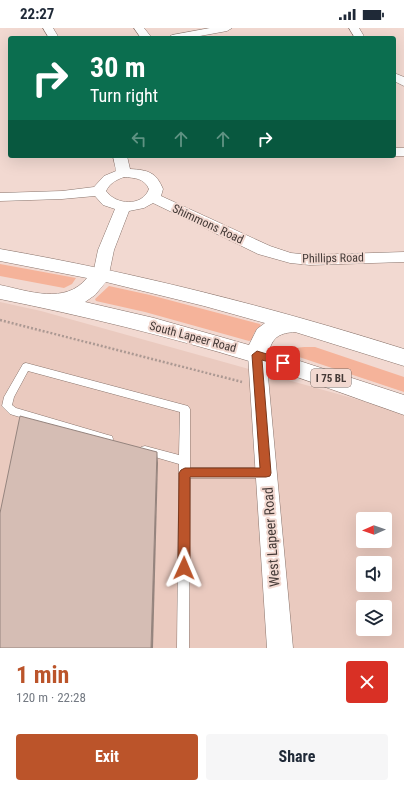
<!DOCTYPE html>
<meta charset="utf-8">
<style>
:root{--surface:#fff;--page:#f6f6f7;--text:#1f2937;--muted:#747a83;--accent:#bb542a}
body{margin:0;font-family:"Roboto Condensed",sans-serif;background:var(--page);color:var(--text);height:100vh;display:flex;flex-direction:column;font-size:15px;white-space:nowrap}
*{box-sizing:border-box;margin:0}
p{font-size:13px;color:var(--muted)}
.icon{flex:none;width:22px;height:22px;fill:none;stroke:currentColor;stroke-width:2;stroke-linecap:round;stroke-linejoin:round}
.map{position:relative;height:620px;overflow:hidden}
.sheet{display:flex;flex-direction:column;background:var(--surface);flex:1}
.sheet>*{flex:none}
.top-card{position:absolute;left:8px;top:8px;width:388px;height:122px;border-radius:4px;box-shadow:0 4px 16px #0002;background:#0b6e4f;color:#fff;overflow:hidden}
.needle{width:26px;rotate:268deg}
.tools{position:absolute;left:356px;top:484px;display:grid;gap:8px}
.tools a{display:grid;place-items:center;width:36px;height:36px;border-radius:4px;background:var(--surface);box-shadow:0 4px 16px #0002;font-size:20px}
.pin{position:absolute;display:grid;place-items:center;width:34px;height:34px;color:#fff;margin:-17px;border-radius:8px;box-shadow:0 2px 6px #0006}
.me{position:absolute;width:44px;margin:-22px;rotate:1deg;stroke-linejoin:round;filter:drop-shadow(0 0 3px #0008)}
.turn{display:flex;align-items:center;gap:14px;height:84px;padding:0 16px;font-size:18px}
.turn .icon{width:52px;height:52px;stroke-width:2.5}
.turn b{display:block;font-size:28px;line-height:34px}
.lanes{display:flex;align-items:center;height:38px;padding:0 16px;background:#0003;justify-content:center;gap:20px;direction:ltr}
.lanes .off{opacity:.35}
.round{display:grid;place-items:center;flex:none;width:42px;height:42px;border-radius:4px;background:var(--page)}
.headline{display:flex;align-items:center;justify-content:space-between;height:68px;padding:0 16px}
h1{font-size:24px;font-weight:700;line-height:30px;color:var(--accent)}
.cta{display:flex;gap:8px;margin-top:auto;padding:8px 16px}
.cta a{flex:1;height:46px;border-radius:4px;background:var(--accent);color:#fff;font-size:16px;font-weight:700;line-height:46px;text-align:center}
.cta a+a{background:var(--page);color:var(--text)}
.status{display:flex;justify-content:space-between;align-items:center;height:28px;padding:0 20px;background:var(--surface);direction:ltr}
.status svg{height:11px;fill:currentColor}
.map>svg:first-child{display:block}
.built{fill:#eacabf;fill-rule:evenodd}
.green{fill:#f5b39a}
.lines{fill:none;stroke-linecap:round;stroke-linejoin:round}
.lane-casing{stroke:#8a756d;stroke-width:1}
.street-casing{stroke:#8a756d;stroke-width:1}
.primary-casing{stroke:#8a756d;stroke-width:1}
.path{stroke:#ac9993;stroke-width:2.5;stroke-dasharray:2 2;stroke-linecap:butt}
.lane{fill:#fff;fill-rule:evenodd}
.street{fill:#fff;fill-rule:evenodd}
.primary{fill:#fff;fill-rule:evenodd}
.shaded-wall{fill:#95847e}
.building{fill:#d5bdb4;stroke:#95847e}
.route{fill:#bb542a;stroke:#7a371b}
.labels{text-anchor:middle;stroke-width:4;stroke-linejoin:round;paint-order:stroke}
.shield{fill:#f2d9d1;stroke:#786a65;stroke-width:1}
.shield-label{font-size:11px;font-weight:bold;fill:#443a37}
.street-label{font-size:12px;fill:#443a37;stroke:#f2d9d1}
.near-street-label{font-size:14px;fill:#443a37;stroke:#f2d9d1}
</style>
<div class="status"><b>22:27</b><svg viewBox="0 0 49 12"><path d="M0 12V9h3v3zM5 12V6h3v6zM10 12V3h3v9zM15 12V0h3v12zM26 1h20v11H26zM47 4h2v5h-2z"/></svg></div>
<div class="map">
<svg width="404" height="620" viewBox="0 0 404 620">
<rect width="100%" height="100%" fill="#f2d9d1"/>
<!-- built -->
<path class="built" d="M0,274L41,283L206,329L377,377L404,387V620H0ZM363,491H385V513H363ZM363,535H385V557H363ZM363,579H385V601H363Z"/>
<!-- green -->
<path class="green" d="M0,236L76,250L72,256L64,260L0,248Z
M109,258L150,267L260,296L261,298L254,305L252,312L249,313L145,284L96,273L95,271Z
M304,319H315L404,349V364L287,325L295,320Z"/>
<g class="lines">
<!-- lane casing -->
<g class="lane-casing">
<path id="lane" d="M26,335L188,378L190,381V440H266L270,442L271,445L270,448L266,450H190L189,620H177L179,436L141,425L140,422L141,419L145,418L179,427L180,384L28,343L14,369L12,377L16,380L108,407L112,408L113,411L112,414L108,415L13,387L10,386L2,378L4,369L23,336Z"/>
</g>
<!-- street casing -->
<g class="street-casing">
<path id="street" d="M43,0H53L59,10H49Z
M134,0H144L152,10H141Z
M210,0H232L227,3L189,10H167L172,7Z
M349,0H359L365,10H355Z
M394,45L404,49V58L394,53Z
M394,120H404V128H394Z
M113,128H127L130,141C148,142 156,144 163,161L161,168L270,218L291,225L310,227L404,224V234L310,237L290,235L258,226L153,175L144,180L129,183L114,222L109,246L107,250L101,251L95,250L93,246L98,222L115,181L103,177L95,168L62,171L0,173V165L62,163L94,159L104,148L116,143ZM124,149C135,150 144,150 149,161C142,179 116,177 106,163C110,155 116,152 124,149Z
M257,320L264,322L266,327L293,620H267L248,327L250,322Z"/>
</g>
<!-- primary casing -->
<g class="primary-casing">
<path id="primary" d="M0,221C137,245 271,279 404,321V338L295,304C281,305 273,308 269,323L404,367V387C352,369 302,350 249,333C167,308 84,288 0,271V257C29,263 65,277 87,250L0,233ZM106,254L204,278L265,295L257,301L249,317L154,290L85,274L95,267Z"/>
</g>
<!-- path -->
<path class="path" d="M0,292L242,354"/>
<!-- lane -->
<use href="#lane" class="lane"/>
<!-- street -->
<use href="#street" class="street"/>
<!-- primary -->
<use href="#primary" class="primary"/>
</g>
<!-- shaded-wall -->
<path class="shaded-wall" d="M157,424L158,435L153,620H151Z"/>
<!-- building -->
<path class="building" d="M20,388L157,424L151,620H0V485Z"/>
<!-- route -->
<path class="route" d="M257,323L286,332L287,335L283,338L262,332L271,445L270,448L266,449H190V540L188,544L184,546L180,544L178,540L179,445L181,442L185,440H260L252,327Z"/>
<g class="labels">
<!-- shield labels -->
<rect class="shield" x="311" y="341" width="40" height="18" rx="3"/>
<g class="shield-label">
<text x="331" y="354">I 75 BL</text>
</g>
<!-- street labels -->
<g class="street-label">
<text transform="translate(208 196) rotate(25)" y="4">Shimmons Road</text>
<text transform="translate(333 230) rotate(-1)" y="4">Phillips Road</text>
<text transform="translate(193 309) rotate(15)" y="4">South Lapeer Road</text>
</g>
<!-- near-street labels -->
<g class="near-street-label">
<text transform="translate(271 509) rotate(-94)" y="5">West Lapeer Road</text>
</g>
</g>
</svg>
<div class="tools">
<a><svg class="needle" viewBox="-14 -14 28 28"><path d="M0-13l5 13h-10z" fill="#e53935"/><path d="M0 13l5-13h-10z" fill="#747a83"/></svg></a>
<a><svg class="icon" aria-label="sound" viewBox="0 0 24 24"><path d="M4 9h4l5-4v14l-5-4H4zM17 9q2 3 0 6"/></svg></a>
<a><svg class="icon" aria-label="layers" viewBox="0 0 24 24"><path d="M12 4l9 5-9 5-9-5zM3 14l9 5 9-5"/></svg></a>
</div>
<div class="pin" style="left:283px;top:335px;background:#d93025"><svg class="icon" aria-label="arrive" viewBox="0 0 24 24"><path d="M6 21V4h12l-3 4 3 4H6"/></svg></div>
<svg class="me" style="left:184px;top:540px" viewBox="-20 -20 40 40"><path d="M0-17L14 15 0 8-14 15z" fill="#bb542a" stroke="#fff" stroke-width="4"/></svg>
<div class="top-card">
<div class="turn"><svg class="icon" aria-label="right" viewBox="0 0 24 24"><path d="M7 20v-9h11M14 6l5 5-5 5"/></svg><div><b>30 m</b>Turn right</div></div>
<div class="lanes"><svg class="icon off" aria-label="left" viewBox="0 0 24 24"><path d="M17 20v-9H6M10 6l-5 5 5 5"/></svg><svg class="icon off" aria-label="ahead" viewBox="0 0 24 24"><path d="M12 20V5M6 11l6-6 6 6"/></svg><svg class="icon off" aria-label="ahead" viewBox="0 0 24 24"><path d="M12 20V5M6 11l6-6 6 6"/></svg><svg class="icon" aria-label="right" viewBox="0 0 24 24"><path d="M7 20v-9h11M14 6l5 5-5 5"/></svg></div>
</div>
</div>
<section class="sheet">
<div class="headline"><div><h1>1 min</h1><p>120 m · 22:28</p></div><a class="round" style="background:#d93025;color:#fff"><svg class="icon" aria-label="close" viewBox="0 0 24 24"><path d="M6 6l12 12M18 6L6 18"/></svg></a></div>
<div class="cta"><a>Exit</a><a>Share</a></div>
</section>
